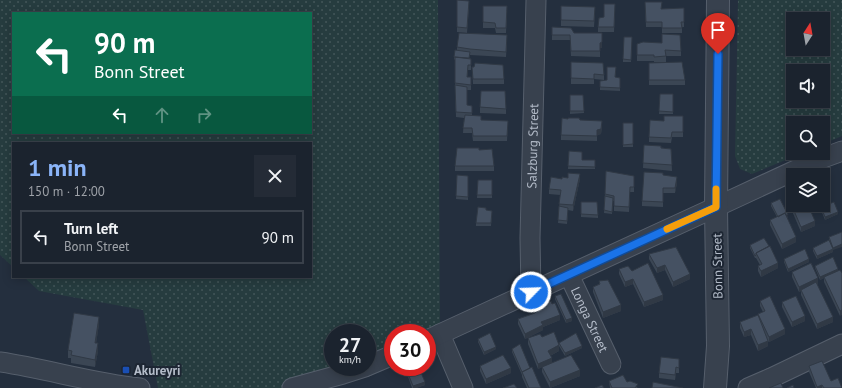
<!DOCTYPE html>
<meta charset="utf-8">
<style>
:root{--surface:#1b232e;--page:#242b36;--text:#f1f3f6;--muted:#a0a4aa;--line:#39404a;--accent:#8ab4f8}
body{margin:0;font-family:"PT Sans",sans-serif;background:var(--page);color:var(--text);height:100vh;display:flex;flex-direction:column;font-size:15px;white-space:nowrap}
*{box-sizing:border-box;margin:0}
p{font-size:13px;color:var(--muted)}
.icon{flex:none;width:22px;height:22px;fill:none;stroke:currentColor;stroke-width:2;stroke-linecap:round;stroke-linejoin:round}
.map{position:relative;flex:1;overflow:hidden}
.sheet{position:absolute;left:12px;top:142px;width:300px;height:136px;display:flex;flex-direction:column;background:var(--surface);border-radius:0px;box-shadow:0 2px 10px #0003,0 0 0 1px var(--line)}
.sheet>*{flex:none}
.hud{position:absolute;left:12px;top:12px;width:300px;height:122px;border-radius:0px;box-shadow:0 2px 10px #0003,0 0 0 1px var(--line);background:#0b6e4f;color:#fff;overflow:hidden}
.needle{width:26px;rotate:11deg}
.buttons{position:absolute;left:786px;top:12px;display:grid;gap:8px}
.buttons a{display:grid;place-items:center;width:44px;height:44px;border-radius:0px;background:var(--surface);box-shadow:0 2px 10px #0003,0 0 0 1px var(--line);font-size:20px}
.speed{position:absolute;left:324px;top:324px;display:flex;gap:8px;font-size:20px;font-weight:700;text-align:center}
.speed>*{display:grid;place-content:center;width:52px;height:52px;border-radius:50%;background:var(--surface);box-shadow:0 2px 10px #0003,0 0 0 1px var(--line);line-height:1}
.speed small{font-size:10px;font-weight:400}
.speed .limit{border:6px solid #d22;background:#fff;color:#111}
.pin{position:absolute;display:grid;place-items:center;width:34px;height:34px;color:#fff;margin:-41px -17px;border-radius:50% 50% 50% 0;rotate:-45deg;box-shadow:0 0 4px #0007}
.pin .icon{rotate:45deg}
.me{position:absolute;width:44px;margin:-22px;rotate:66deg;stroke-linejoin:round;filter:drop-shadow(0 0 3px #0008)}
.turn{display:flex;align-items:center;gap:14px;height:84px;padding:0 16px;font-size:18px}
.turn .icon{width:52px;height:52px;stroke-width:2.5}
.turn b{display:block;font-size:28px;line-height:34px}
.lanes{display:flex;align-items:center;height:38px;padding:0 16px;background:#0003;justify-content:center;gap:20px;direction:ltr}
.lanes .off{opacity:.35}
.round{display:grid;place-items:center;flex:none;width:42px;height:42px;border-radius:0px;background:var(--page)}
.overview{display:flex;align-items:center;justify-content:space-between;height:68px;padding:0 16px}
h1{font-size:24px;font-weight:700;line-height:30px;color:var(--accent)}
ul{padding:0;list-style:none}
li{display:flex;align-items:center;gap:12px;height:54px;margin:0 8px 6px;padding:0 8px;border:2px solid var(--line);border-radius:0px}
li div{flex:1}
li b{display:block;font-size:15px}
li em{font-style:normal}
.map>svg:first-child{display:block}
.grass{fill:url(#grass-dots);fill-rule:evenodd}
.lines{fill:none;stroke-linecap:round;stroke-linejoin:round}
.minor-casing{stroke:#565f6c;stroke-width:21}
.tertiary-casing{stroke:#565f6c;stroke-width:24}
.minor{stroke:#38414e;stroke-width:19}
.tertiary{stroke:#38414e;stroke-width:22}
.wall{fill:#3b4654}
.shaded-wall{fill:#303945}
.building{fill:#455162;stroke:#303945}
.route-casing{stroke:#114b97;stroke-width:10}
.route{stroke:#1a73e8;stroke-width:7}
.slow{stroke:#f59e0b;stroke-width:7}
.transit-dot{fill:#1a4fb4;stroke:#1d2633;stroke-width:1.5}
.labels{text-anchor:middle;stroke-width:4;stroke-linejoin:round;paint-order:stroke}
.street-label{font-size:13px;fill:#b4bcc9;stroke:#1d2633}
.poi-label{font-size:13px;font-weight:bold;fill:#b4bcc9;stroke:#1d2633;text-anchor:start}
</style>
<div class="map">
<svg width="842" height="388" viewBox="0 0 842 388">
<defs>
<pattern id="grass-dots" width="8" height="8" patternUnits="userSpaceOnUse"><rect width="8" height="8" fill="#263c3f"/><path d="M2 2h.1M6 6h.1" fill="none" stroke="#435659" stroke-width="1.8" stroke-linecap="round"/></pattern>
</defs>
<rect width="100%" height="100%" fill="#242f3e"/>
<!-- grass -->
<path class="grass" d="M0,0H438L440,334L427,333H393V355L367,366V333H333V367L324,388H158L143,310L39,291L24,277H311V143H13V267L0,255ZM13,13H311V133H13Z
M738,0H842V136L823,144V123H793V153H802L752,174L740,169L735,156ZM793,19H823V49H793ZM793,71H823V101H793Z"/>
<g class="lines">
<!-- minor casing -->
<g class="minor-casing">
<g id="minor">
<path id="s1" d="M569,275L611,364"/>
<path id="s2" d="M531,292L530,238L536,0"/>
<path d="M440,334L463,388"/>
<path d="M427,340L716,207L815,161L842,151"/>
<path d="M0,362C47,369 93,383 140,388"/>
<path d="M367,366L393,355"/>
<path d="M292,388L343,374L365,367"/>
<path d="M748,388L771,378L842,344"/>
</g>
</g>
<!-- tertiary casing -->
<g class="tertiary-casing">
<path id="tertiary" d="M715,388L718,346L716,207L718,0"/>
</g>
<!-- minor -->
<use href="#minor" class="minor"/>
<!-- tertiary -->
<use href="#tertiary" class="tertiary"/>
</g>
<!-- wall -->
<path class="wall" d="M457,0L469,6L467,33L457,32Z
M645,2L662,9L684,8V27H682V33H662V27H646Z
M483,6L507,11L506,33H496L495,28H483Z
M561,6L595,12L594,27L561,26Z
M615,9L614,32H598V27Z
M552,27L574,33H602V48H600V57L571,56L570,40H552Z
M632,37L631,62H623V59Z
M507,41L506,57L470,55L469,58L471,59V70H468L467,77H471V90H467V105L472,106V116L481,120L508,121L507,141H473L472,133H463L464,118L456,117L455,89V60L454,59V57L457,50V47Z
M637,44L681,51V56H666V62H654V61H637Z
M571,62L604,75V80L594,79V84H571Z
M649,63L685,80V85H649Z
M472,67L504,79V84H473Z
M616,69L615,77L620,78V91L600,90V83L607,80Z
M660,94H673V114H659Z
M570,95H583L584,113L570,114Z
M480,107L506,109V114L480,113Z
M683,116V137H672L671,143L649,142V137L664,121Z
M568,119L580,120L602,126L601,134L597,135V141L561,140V135Z
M623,123H633V147H623Z
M644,145L671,149L672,171L643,168Z
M569,151L582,160H595V169H568Z
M455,166H494V171H455Z
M606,171L634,187V192H630L629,212L614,211V201H613L612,214L604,213Z
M457,175L468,176V200L456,199Z
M663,175L677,183L675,193H663V207L642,206V201Z
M562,179H580L573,211L568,210L567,224L558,223L560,195L549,194V189Z
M478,180H492V198H477Z
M581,202L598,215V218L581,217Z
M771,203L788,217L787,218L796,242L782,249L770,225V220L777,217L771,206Z
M792,206L815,226L801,232L792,211Z
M821,207L838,214L825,220L821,210Z
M486,210L492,211L491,226H476V223Z
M842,232L833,250V249V252L817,259L813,251V248L832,247L829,240V237Z
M750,245L778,268L761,277L758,271V266L760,265L756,258H755L750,248Z
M649,254L690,279L673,287L665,270L657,273L649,259Z
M784,259L809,262L788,272L784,262Z
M815,266L838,271L840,270V316L824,282V278L820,280L815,268Z
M619,269L632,271L663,300L644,307L633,284L625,287L619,274Z
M792,272L818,283L817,284L833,322L817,329L801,295V291L799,292L792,277Z
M599,281L621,311L603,318L593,292V287L599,284Z
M555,296L572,321L566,323L555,299Z
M760,301L785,334L769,342L768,341V346L758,351L751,335L744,337L740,328V322L758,316V314L763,312L760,306Z
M782,302L805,321L792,327L782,307Z
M534,308L560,320L543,327V330L525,339L518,324V319L534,313Z
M99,324L96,343L98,351L95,367L71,363V358H68V350Z
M542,337L559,351L550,356L552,363L580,376L550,388L542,372V367L538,369L528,344V338Z
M478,339L496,349L484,355L478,342Z
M559,343L582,348L565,356L559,346Z
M512,349L530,368L541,388H527L522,377V375L512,352Z
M679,359V373H676L675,380L659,378V373Z
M480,366L511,373L486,384L480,371Z
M809,366L831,381L842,388H816L809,372Z
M407,371L425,385L416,388H412L407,374Z
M609,381L627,382L638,388H610Z"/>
<!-- shaded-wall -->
<path class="shaded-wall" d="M602,42V48H600V43Z
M602,121V126L601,134L597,135V130Z
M580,174V179L573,211V205Z
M677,177V183L675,193V188Z
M838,212V214L825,220V217Z
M815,221V226L801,232V227Z
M796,237V242L782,249V244Z
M842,244V247L833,250V248Z
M833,249V252L817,259V256Z
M809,259V262L788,272V269Z
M778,263V268L761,277V271Z
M665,265V270L657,273V268Z
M838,269V271L820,280V277Z
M690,274V279L673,287V282Z
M818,278V283L802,291L801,290V291L799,292V287Z
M633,279V284L625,287V282Z
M663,295V300L644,307V302Z
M621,305V311L603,318V312Z
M842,310V315L840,316V311Z
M560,315V320L543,327V330L525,339V334L541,322Z
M805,316V321L792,327V322Z
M99,317V324L95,351V343Z
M833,317V322L817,329V324Z
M572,318V321L566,323V320Z
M751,329V335L744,337V332Z
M785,329V334L769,342V337Z
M768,341V346L758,351V345Z
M98,343V351L95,367V360Z
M559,345V351L548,357V351Z
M582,346V348L565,356V353Z
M496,347V349L484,355V352Z
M552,358V363L538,369V364Z
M676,367V373L675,380V375Z
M511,368V373L486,384V379Z
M580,370V376L550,388V382Z
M425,382V385L416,388H413V386Z
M822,385V388H817V387Z"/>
<!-- building -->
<path class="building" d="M457,0L469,1L467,28L457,27Z
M645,2H662L661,9L684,8V22H681L682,28H662V22H646Z
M604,4H615L614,27H598L599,18L604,17Z
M483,6H507L506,28H496L495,23L483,22Z
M561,6L595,7L594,21L561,20Z
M552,27L571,28L574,33H602V42L600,43V51H571L570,35H552Z
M459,33L507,35L506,52L470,49L457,47Z
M662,34L680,35L681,51L665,50L666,56L654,57V55H637V44L643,42L662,43Z
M624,37H632L631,60L623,59Z
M455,50L470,52L469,58L454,57Z
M455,57L471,59V65H468L467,77H471V85L455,83Z
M571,62L603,63L604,75L594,74V79L571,78Z
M682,62L685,80H649V63Z
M475,63L503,65L504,79H473L472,67H474Z
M607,67H616L615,77L620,78V88L600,87V81L607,80Z
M455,85L467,87V105L472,106V113L456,112Z
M481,91H505L506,109L480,107Z
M660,94H673V112L659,111Z
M570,95H583L584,111H570Z
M465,115L481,116V120L508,121L507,136H473L472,128H463Z
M664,116H683V132H672L671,138L649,137L650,120L664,121Z
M562,118L568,119V118H579L580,120L602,121L601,129L597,130V136L561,135Z
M623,123H633V144L623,145Z
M644,145L661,146V148L671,149L672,165L643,163Z
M457,148H479V150L492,149L494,166H455Z
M569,151L582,152V160H595V167L568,166Z
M606,171L634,176V187H630L629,207L614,206V196L605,194Z
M644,172L663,173V175L677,177L675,188H663V202L642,201Z
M568,173L580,174L573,205L559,204L561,190L549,189L551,177L562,179V177L568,178Z
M457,175L468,176V197L456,196Z
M478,180H492V195H477Z
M605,196L613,198L612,212L604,210Z
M780,199L788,215H786L785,213L778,217L771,203Z
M581,202H597L598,215L581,214Z
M834,202L838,212L825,217L821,207Z
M794,205H808L815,221L801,227L792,206Z
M559,206L568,208L567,221L558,220Z
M478,207L486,208V210L492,211L491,223H476Z
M785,213L796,237L782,244L770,220Z
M842,232V244L833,248L829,237Z
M764,238L769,246L756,253V255L755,256L750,245Z
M829,240L833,249L817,256L813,248Z
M770,246L778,263L761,271L758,266L762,264L756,253Z
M676,247L690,274L673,282L665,265L657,268L649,254Z
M805,249L809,259L788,269L784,259Z
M833,257L838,269L820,277L815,266Z
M648,263L663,295L644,302L633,279L625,282L619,269L628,266L632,271Z
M811,263L818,278L799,287L792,272Z
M840,270L842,273V310L840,311L824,277Z
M608,280L621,305L603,312L593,287L600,284L599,281Z
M816,282L833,317L817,324L801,290Z
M561,294L572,318L566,320L555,296Z
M770,296L785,329L769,337L758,314L765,311L760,301Z
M796,296L805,316L792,322L782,302Z
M551,301L552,304L555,303L560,315L541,322L543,325L525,334L518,319L535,313L534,308Z
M74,313L99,317L95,343H98L95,360L71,355L72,351L68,350Z
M758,315L768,341L758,345L751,329L744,332L740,322Z
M554,332L559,345L548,351L552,358L538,364L528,338L540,334L542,337Z
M490,333L496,347L484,352L478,339Z
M576,333L582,346L565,353L559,343Z
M520,344L530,368L522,372L512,349Z
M503,355L511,368L486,379L480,366Z
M571,355L580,370L550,382L542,367Z
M661,357L679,359V368L676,367L675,375L659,373Z
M822,361L831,381L838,378L842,388H824L822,385L817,387L809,366Z
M532,367L541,388H529L522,372Z
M419,368L425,382L413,386L407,371Z
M623,375L627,382L630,381L638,384L635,388H612L609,381Z
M653,382L683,388H652Z
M781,383L783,388H769Z
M514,384L517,388H503Z
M602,385L604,388H595Z
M793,385L794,388H787Z"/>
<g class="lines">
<!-- route casing -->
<g class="route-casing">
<path id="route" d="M531,292L716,207L718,54"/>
</g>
<!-- route -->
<use href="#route" class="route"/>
<!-- slow -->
<path class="slow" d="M667,229L716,207V189"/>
</g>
<!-- markers -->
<rect class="transit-dot" x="122" y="366" width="8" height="8" rx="2"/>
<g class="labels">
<!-- street labels -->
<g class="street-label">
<text dy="5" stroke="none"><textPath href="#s2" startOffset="146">Salzburg Street</textPath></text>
<text transform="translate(717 266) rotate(-91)" y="5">Bonn Street</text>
<text dy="5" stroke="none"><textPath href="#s1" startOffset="49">Longa Street</textPath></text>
</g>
<!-- poi labels -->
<g class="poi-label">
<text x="134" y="375">Akureyri</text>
</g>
</g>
</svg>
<div class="buttons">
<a><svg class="needle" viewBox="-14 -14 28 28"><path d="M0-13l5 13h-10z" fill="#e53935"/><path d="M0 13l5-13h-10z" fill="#a0a4aa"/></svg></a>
<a><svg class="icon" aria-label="sound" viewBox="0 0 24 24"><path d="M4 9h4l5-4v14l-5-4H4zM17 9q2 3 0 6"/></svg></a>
<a><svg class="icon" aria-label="search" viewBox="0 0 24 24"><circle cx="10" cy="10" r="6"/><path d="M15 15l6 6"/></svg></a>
<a><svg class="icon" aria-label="layers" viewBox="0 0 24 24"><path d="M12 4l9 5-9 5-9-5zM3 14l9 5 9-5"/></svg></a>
</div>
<div class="speed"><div>27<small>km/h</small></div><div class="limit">30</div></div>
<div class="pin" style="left:718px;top:54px;background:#d93025"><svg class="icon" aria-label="arrive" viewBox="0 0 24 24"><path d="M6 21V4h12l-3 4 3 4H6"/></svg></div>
<svg class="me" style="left:531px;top:292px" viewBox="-20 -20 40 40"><circle r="17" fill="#1a73e8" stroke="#fff" stroke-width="3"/><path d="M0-11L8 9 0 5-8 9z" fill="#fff"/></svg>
<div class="hud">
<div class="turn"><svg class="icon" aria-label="left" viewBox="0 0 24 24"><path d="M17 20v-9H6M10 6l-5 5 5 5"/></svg><div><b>90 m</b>Bonn Street</div></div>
<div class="lanes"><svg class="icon" aria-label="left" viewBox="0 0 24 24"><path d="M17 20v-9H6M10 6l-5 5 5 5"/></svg><svg class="icon off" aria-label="ahead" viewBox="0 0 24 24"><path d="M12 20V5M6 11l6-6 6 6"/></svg><svg class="icon off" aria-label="right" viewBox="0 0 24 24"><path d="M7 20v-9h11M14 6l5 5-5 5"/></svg></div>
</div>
<section class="sheet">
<div class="overview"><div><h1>1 min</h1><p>150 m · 12:00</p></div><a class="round"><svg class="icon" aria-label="close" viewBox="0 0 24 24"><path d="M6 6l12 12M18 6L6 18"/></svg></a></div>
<ul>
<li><svg class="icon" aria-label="left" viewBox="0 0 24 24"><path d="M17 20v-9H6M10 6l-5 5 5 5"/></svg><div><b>Turn left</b><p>Bonn Street</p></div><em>90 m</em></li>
</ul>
</section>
</div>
